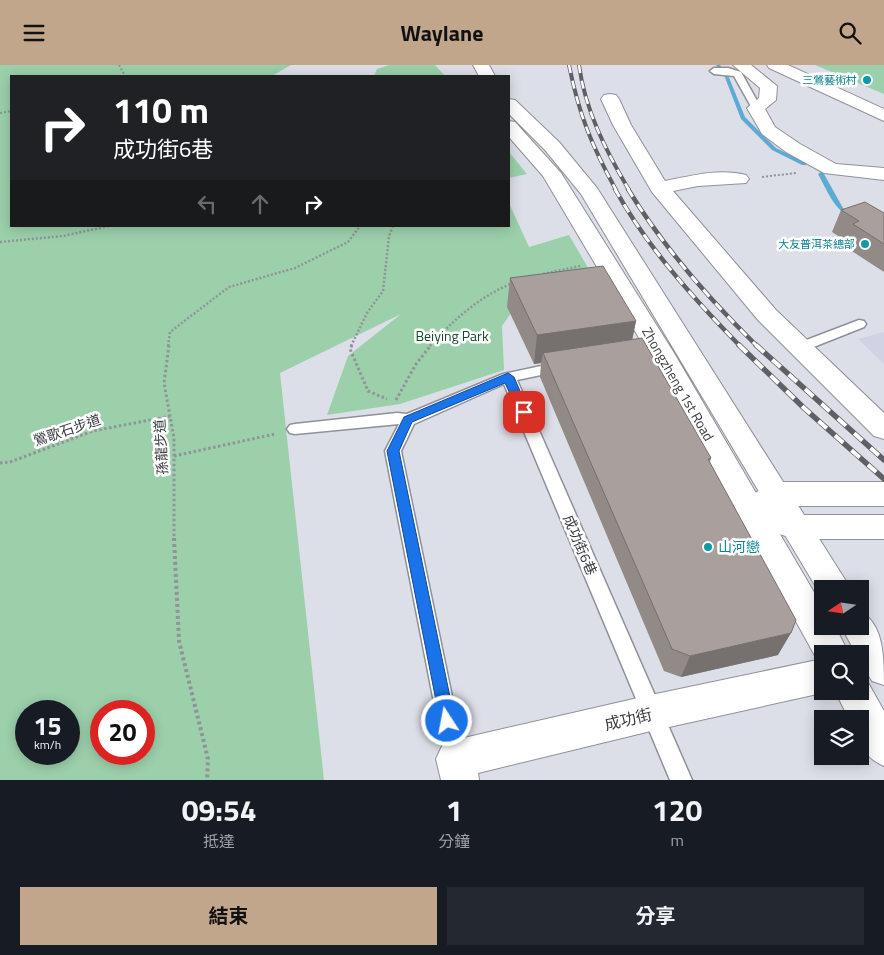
<!DOCTYPE html>
<html lang="zh-TW">
<meta charset="utf-8">
<style>
:root{--surface:#171b24;--page:#242831;--text:#f1f3f6;--muted:#9ea1a6;--accent:#c1a68c}
body{margin:0;font-family:"Titillium Web","Noto Sans TC",sans-serif;background:var(--page);color:var(--text);height:100vh;display:flex;flex-direction:column;font-size:19px;white-space:nowrap}
*{box-sizing:border-box;margin:0}
p{font-size:16px;color:var(--muted)}
.icon{flex:none;width:28px;height:28px;fill:none;stroke:currentColor;stroke-width:2;stroke-linecap:round;stroke-linejoin:round}
.map{position:relative;height:715px;overflow:hidden}
.drawer{display:flex;flex-direction:column;background:var(--surface);flex:1}
.drawer>*{flex:none}
.guide{position:absolute;left:10px;top:10px;width:500px;height:152px;border-radius:0px;box-shadow:0 2px 12px #0003;background:#202124;color:#fff;overflow:hidden}
.needle{width:32px;rotate:257deg}
.controls{position:absolute;left:814px;top:515px;display:grid;gap:10px}
.controls a{display:grid;place-items:center;width:55px;height:55px;border-radius:0px;background:var(--surface);box-shadow:0 2px 12px #0003;font-size:25px}
.speed{position:absolute;left:15px;top:635px;display:flex;gap:10px;font-size:25px;font-weight:700;text-align:center}
.speed>*{display:grid;place-content:center;width:65px;height:65px;border-radius:50%;background:var(--surface);box-shadow:0 2px 12px #0003;line-height:1}
.speed small{font-size:12px;font-weight:400}
.speed .limit{border:8px solid #d22;background:#fff;color:#111}
.pin{position:absolute;display:grid;place-items:center;width:42px;height:42px;color:#fff;margin:-21px;border-radius:10px;box-shadow:0 2px 8px #0006}
.me{position:absolute;width:55px;margin:-28px;rotate:349deg;stroke-linejoin:round;filter:drop-shadow(0 0 4px #0008)}
.turn{display:flex;align-items:center;gap:18px;height:105px;padding:0 20px;font-size:22px}
.turn .icon{width:65px;height:65px;stroke-width:2.5}
.turn b{display:block;font-size:35px;line-height:42px}
.lanes{display:flex;align-items:center;height:48px;padding:0 20px;background:#0003;justify-content:center;gap:25px;direction:ltr}
.lanes .off{opacity:.35}
.eta{display:flex;justify-content:space-evenly;align-items:center;height:85px;text-align:center}
.eta b{font-size:30px;font-weight:700;line-height:35px}
.action{display:flex;gap:10px;margin-top:auto;padding:10px 20px}
.action a{flex:1;height:58px;border-radius:0px;background:var(--accent);color:#111;font-size:20px;font-weight:700;line-height:58px;text-align:center}
.action a+a{background:var(--page);color:var(--text)}
header{display:flex;justify-content:space-between;align-items:center;height:65px;padding:0 20px;background:var(--accent);color:#111;font-size:22px;font-weight:700}
.map>svg:first-child{display:block}
.built{fill:#d0d3e3}
.green{fill:#9bd0ab;fill-rule:evenodd}
.lines{fill:none;stroke-linecap:round;stroke-linejoin:round}
.stream{fill:#5cabd2;fill-rule:evenodd}
.service-casing{stroke:#8f9199;stroke-width:3}
.minor-casing{stroke:#8f9199;stroke-width:2}
.tertiary-casing{stroke:#8f9199;stroke-width:2}
.secondary-casing{stroke:#8f9199;stroke-width:2}
.path-far3{stroke:#919399;stroke-width:2;stroke-dasharray:2 2;stroke-linecap:butt}
.path-far2{stroke:#919399;stroke-width:2.5;stroke-dasharray:2 2;stroke-linecap:butt}
.path-far1{stroke:#919399;stroke-width:3;stroke-dasharray:2.5 2.5;stroke-linecap:butt}
.path{stroke:#919399;stroke-width:4;stroke-dasharray:3 3;stroke-linecap:butt}
.service{fill:#fff;fill-rule:evenodd}
.minor{fill:#fff;fill-rule:evenodd}
.tertiary{fill:#fff;fill-rule:evenodd}
.secondary{fill:#fff;fill-rule:evenodd}
.rail-far2-casing{stroke:#5f6065;stroke-width:4}
.rail-far1-casing{stroke:#5f6065;stroke-width:4.5}
.rail-casing{stroke:#5f6065;stroke-width:5.5}
.rail-far2{stroke:#fff;stroke-width:2.5;stroke-dasharray:8;stroke-linecap:butt}
.rail-far1{stroke:#fff;stroke-width:3;stroke-dasharray:9;stroke-linecap:butt}
.rail{stroke:#fff;stroke-width:4;stroke-dasharray:11;stroke-linecap:butt}
.wall{fill:#918a87}
.shaded-wall{fill:#76706e}
.building{fill:#a9a09d;stroke:#76706e}
.route{fill:#1a73e8;stroke:#114b97}
.culture-dot{fill:#0f9aa8;stroke:#fff;stroke-width:2}
.labels{text-anchor:middle;stroke-width:5;stroke-linejoin:round;paint-order:stroke}
.far-culture-label{font-size:11px;fill:#0d838f;stroke:#fff;text-anchor:end}
.park-label{font-size:14px;fill:#174b2d;stroke:#fff}
.street-label{font-size:14px;fill:#3a3b3f;stroke:#fff}
.culture-label{font-size:14px;fill:#0d838f;stroke:#fff;text-anchor:start}
.near-street-label{font-size:16px;fill:#3a3b3f;stroke:#fff}
</style>
<header><svg class="icon" aria-label="menu" viewBox="0 0 24 24"><path d="M4 6h16M4 12h16M4 18h16"/></svg>Waylane<svg class="icon" aria-label="search" viewBox="0 0 24 24"><circle cx="10" cy="10" r="6"/><path d="M15 15l6 6"/></svg></header>
<div class="map">
<svg width="884" height="715" viewBox="0 0 884 715">
<rect width="100%" height="100%" fill="#dddfe8"/>
<!-- built -->
<path class="built" d="M884,267V299L858,274Z"/>
<!-- green -->
<path class="green" d="M0,0H291L272,11H11V161H509V138L529,182L569,170L598,220L521,234L502,261L504,305L400,339L327,350L348,291L401,249L280,308L324,715H0ZM26,646H69V689H26ZM101,646H144V689H101Z
M389,0H435L445,11H374L377,4Z
M814,0H884V29L815,0Z
M509,87L527,109L509,113Z"/>
<g class="lines">
<!-- stream -->
<path class="stream" d="M716,0H720L728,10L745,52L776,83L806,98V100H802L772,85L741,54L724,10Z
M821,107L824,109L843,143L851,148V150C836,150 825,121 818,109Z"/>
<!-- service casing -->
<g class="service-casing">
<path id="service" d="M728,3L741,7L761,43L759,45H753L734,11L714,9L710,6L714,3Z
M859,255L864,256L866,259L864,262L806,285H796L794,282L796,279Z
M560,297L565,299L567,302L565,305L517,315L692,715H670L504,319L414,359L401,386L465,694L462,701L455,704L448,701L445,694L385,386L399,359L295,369L290,368L287,364L290,360L295,359L397,348L407,349L503,309Z"/>
</g>
<!-- minor casing -->
<g class="minor-casing">
<path id="minor" d="M733,0H751L777,21L776,35L765,44L775,62L800,79L836,99L884,103V115L824,108L786,87L762,69L747,43L759,33L760,23Z
M610,29L616,30L619,34L631,60L665,116C690,111 720,103 746,110L749,114L746,118L698,121L673,126L776,245L884,348V374L874,371L758,255L652,127L613,60L601,34L604,30Z
M822,594V626H825L822,628L651,666L478,708L479,715H441L436,694L442,681L455,675L651,630Z"/>
</g>
<!-- tertiary casing -->
<g class="tertiary-casing">
<path id="tertiary" d="M767,0H788L884,44V56L769,3Z
M776,417H884V441H783L778,444L796,450H884V474H796L765,465L761,457L753,460L742,457L738,448C745,434 761,422 776,417Z"/>
</g>
<!-- secondary casing -->
<g class="secondary-casing">
<path id="secondary" d="M473,0H489L495,11H479Z
M509,34L515,35L559,77L597,123L851,524H822V532L581,129L545,85L509,49Z
M509,56L515,57L561,108L674,288L822,541V561H835L849,589H822V601L820,600L648,288L543,111L509,72Z
M860,547C884,558 884,594 884,620L872,616L860,596V589H856L841,561H860Z
M860,612L866,614L884,646V701C861,691 860,677 860,654H849L835,626H860Z"/>
</g>
<!-- path-far3 -->
<path class="path-far3" d="M119,0L125,11
M0,48L11,46
M762,112L796,108"/>
<!-- path-far2 -->
<path class="path-far2" d="M0,177L63,171L109,161
M543,209L580,201
M168,281L170,267L229,222L295,203L348,177L360,161
M351,281L367,248L383,226L389,171L393,161
M430,281C453,255 480,231 513,218"/>
<!-- path-far1 -->
<path class="path-far1" d="M169,280L164,318L174,373V475
M352,280L350,284L368,326L387,334
M396,335L416,299L431,280
M174,391L275,369
M0,398L10,397L93,366L171,351"/>
<!-- path -->
<path class="path" d="M174,473L179,576L208,694L207,715"/>
<!-- service -->
<use href="#service" class="service"/>
<!-- minor -->
<use href="#minor" class="minor"/>
<!-- tertiary -->
<use href="#tertiary" class="tertiary"/>
<!-- secondary -->
<use href="#secondary" class="secondary"/>
<!-- rail-far2 casing -->
<g class="rail-far2-casing">
<path id="rail-far2" d="M569,0C579,50 592,81 616,125
M579,0C585,45 606,86 629,125"/>
</g>
<!-- rail-far1 casing -->
<g class="rail-far1-casing">
<path id="rail-far1" d="M615,124C647,182 694,234 740,281
M628,124C663,182 709,234 757,281"/>
</g>
<!-- rail casing -->
<g class="rail-casing">
<path id="rail" d="M739,280L804,343L884,414
M756,280L884,395"/>
</g>
<!-- rail-far2 -->
<use href="#rail-far2" class="rail-far2"/>
<!-- rail-far1 -->
<use href="#rail-far1" class="rail-far1"/>
<!-- rail -->
<use href="#rail" class="rail"/>
</g>
<!-- wall -->
<path class="wall" d="M841,145L884,148V207L844,181L846,176L832,167Z
M510,213L636,256L632,275L711,393L710,397L778,590L681,612L664,606L540,312L541,298L534,299L507,242Z"/>
<!-- shaded-wall -->
<path class="shaded-wall" d="M636,256L630,285L543,288L541,298L534,299L537,270Z
M791,568L778,590L681,612L690,591Z"/>
<!-- building -->
<path class="building" d="M865,137L884,148V179L853,159L859,156L841,145Z
M603,201L636,256L537,270L510,213Z
M642,273L711,393L708,394L796,555L791,568L690,591L672,584L543,288Z"/>
<!-- route -->
<path class="route" d="M508,308L514,312L529,347L527,350H520L505,318L412,357L399,386L455,656L453,661L447,663L442,661L440,656L387,386L404,352Z"/>
<!-- markers -->
<g class="culture-dot">
<circle cx="867" cy="15" r="5"/>
<circle cx="865" cy="179" r="5"/>
<circle cx="708" cy="482" r="5"/>
</g>
<g class="labels">
<!-- far-culture labels -->
<g class="far-culture-label">
<text x="857" y="19">三鶯藝術村</text>
<text x="855" y="183">大友普洱茶總部</text>
</g>
<!-- park labels -->
<g class="park-label">
<text x="452" y="276">Beiying Park</text>
</g>
<!-- street labels -->
<g class="street-label">
<text transform="translate(678 319) rotate(60)" y="5">Zhongzheng 1st Road</text>
<text transform="translate(67 365) rotate(-19)" y="5">鶯歌石步道</text>
<text transform="translate(161 382) rotate(-93)" y="5">孫龍步道</text>
<text transform="translate(580 480) rotate(67)" y="5">成功街6巷</text>
</g>
<!-- culture labels -->
<g class="culture-label">
<text x="718" y="487">山河戀</text>
</g>
<!-- near-street labels -->
<g class="near-street-label">
<text transform="translate(628 654) rotate(-13)" y="6">成功街</text>
</g>
</g>
</svg>
<div class="controls">
<a><svg class="needle" viewBox="-14 -14 28 28"><path d="M0-13l5 13h-10z" fill="#e53935"/><path d="M0 13l5-13h-10z" fill="#9ea1a6"/></svg></a>
<a><svg class="icon" aria-label="search" viewBox="0 0 24 24"><circle cx="10" cy="10" r="6"/><path d="M15 15l6 6"/></svg></a>
<a><svg class="icon" aria-label="layers" viewBox="0 0 24 24"><path d="M12 4l9 5-9 5-9-5zM3 14l9 5 9-5"/></svg></a>
</div>
<div class="speed"><div>15<small>km/h</small></div><div class="limit">20</div></div>
<div class="pin" style="left:524px;top:347px;background:#d93025"><svg class="icon" aria-label="arrive" viewBox="0 0 24 24"><path d="M6 21V4h12l-3 4 3 4H6"/></svg></div>
<svg class="me" style="left:447px;top:656px" viewBox="-20 -20 40 40"><circle r="17" fill="#1a73e8" stroke="#fff" stroke-width="3"/><path d="M0-11L8 9 0 5-8 9z" fill="#fff"/></svg>
<div class="guide">
<div class="turn"><svg class="icon" aria-label="right" viewBox="0 0 24 24"><path d="M7 20v-9h11M14 6l5 5-5 5"/></svg><div><b>110 m</b>成功街6巷</div></div>
<div class="lanes"><svg class="icon off" aria-label="left" viewBox="0 0 24 24"><path d="M17 20v-9H6M10 6l-5 5 5 5"/></svg><svg class="icon off" aria-label="ahead" viewBox="0 0 24 24"><path d="M12 20V5M6 11l6-6 6 6"/></svg><svg class="icon" aria-label="right" viewBox="0 0 24 24"><path d="M7 20v-9h11M14 6l5 5-5 5"/></svg></div>
</div>
</div>
<section class="drawer">
<div class="eta">
<div><b>09:54</b><p>抵達</p></div>
<div><b>1</b><p>分鐘</p></div>
<div><b>120</b><p>m</p></div>
</div>
<div class="action"><a>結束</a><a>分享</a></div>
</section>
